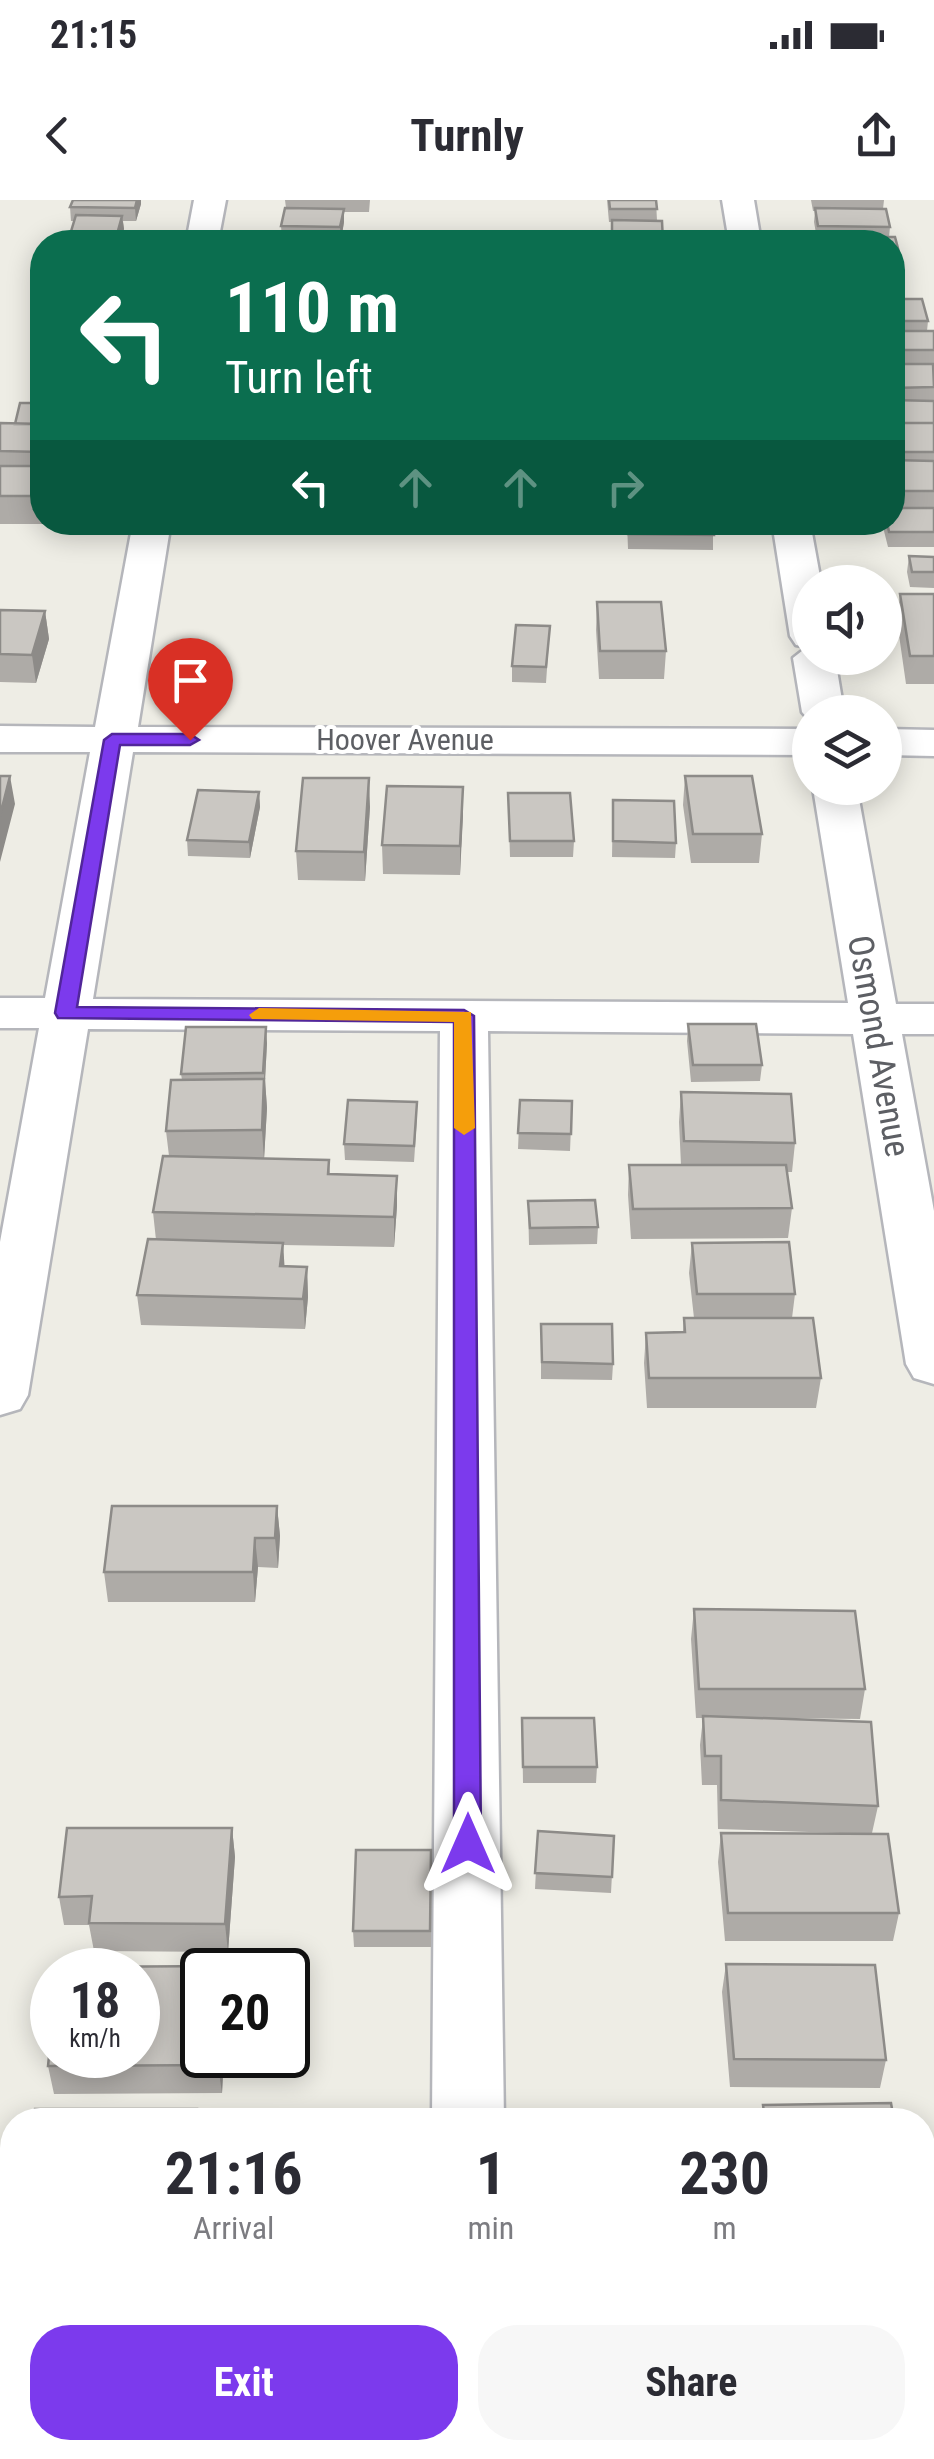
<!DOCTYPE html>
<style>
:root{--surface:#fff;--page:#f7f7f7;--text:#2b2b33;--muted:#7c7c81;--accent:#7c3aed}
body{margin:0;font-family:"Roboto Condensed",sans-serif;background:var(--page);color:var(--text);height:100vh;display:flex;flex-direction:column;font-size:38px;white-space:nowrap}
*{box-sizing:border-box;margin:0}
p{font-size:32px;color:var(--muted)}
.icon{flex:none;width:55px;height:55px;fill:none;stroke:currentColor;stroke-width:2;stroke-linecap:round;stroke-linejoin:round}
.map{position:relative;flex:1;overflow:hidden}
.panel{position:absolute;left:0px;top:1908px;width:935px;height:352px;display:flex;flex-direction:column;background:var(--surface);border-radius:40px 40px 0 0;box-shadow:0 5px 25px #0003}
.panel>*{flex:none}
.top-card{position:absolute;left:30px;top:30px;width:875px;height:305px;border-radius:40px;box-shadow:0 5px 25px #0003;background:#0b6e4f;color:#fff;overflow:hidden}
.buttons{position:absolute;left:792px;top:365px;display:grid;gap:20px}
.buttons a{display:grid;place-items:center;width:110px;height:110px;border-radius:50%;background:var(--surface);box-shadow:0 5px 25px #0003;font-size:50px}
.speed{position:absolute;left:30px;top:1748px;display:flex;gap:20px;font-size:50px;font-weight:700;text-align:center}
.speed>*{display:grid;place-content:center;width:130px;height:130px;border-radius:50%;background:var(--surface);box-shadow:0 5px 25px #0003;line-height:1}
.speed small{font-size:25px;font-weight:400}
.speed .limit{border:5px solid #111;border-radius:15px;background:#fff;color:#111}
.pin{position:absolute;display:grid;place-items:center;width:85px;height:85px;color:#fff;margin:-102px -42px;border-radius:50% 50% 50% 0;rotate:-45deg;box-shadow:0 0 10px #0007}
.pin .icon{rotate:45deg}
.me{position:absolute;width:110px;margin:-55px;rotate:0deg;stroke-linejoin:round;filter:drop-shadow(0 0 8px #0008)}
.turn{display:flex;align-items:center;gap:35px;height:210px;padding:0 30px;font-size:45px}
.turn .icon{width:130px;height:130px;stroke-width:2.5}
.turn b{display:block;font-size:70px;line-height:85px}
.lanes{display:flex;align-items:center;height:95px;padding:0 30px;background:#0003;justify-content:center;gap:50px;direction:ltr}
.lanes .off{opacity:.35}
.eta{display:flex;justify-content:space-evenly;align-items:center;height:170px;text-align:center}
.eta b{font-size:60px;font-weight:700;line-height:70px}
.cta{display:flex;gap:20px;margin-top:auto;padding:20px 30px}
.cta a{flex:1;height:115px;border-radius:40px;background:var(--accent);color:#fff;font-size:40px;font-weight:700;line-height:115px;text-align:center}
.cta a+a{background:var(--page);color:var(--text)}
.status{display:flex;justify-content:space-between;align-items:center;height:70px;padding:0 50px;background:var(--surface);direction:ltr}
.status svg{height:28px;fill:currentColor}
header{display:flex;justify-content:space-between;align-items:center;height:130px;padding:0 30px;background:var(--surface);font-size:45px;font-weight:700}
.map>svg:first-child{display:block}
.lines{fill:none;stroke-linecap:round;stroke-linejoin:round}
.minor-casing{stroke:#b5b6bb;stroke-width:5}
.minor{fill:#fff;fill-rule:evenodd}
.wall{fill:#aeaba7}
.shaded-wall{fill:#8d8b88}
.building{fill:#cac7c2;stroke:#8d8b88;stroke-width:2.5}
.route{fill:#7c3aed;stroke:#51269a;stroke-width:2.5}
.slow{fill:#f59e0b}
.labels{text-anchor:middle;stroke-width:8;stroke-linejoin:round;paint-order:stroke}
.far-street-label{font-size:30px;fill:#5d5f64;stroke:#fff}
.street-label{font-size:35px;fill:#5d5f64;stroke:#fff}
</style>
<div class="status"><b>21:15</b><svg viewBox="0 0 49 12"><path d="M0 12V9h3v3zM5 12V6h3v6zM10 12V3h3v9zM15 12V0h3v12zM26 1h20v11H26zM47 4h2v5h-2z"/></svg></div>
<header><svg class="icon" aria-label="back" viewBox="0 0 24 24"><path d="M15 5l-7 7 7 7"/></svg>Turnly<svg class="icon" aria-label="share" viewBox="0 0 24 24"><path d="M12 15V3M7 8l5-5 5 5M5 13v7h14v-7"/></svg></header>
<div class="map">
<svg width="934" height="2259" viewBox="0 0 934 2259">
<rect width="100%" height="100%" fill="#eeede5"/>
<g class="lines">
<!-- minor casing -->
<g class="minor-casing">
<path id="minor" d="M194,0H226L218,42H186Z
M722,0H754L761,42H729Z
M133,322H171L138,527L810,529V555L133,552L93,799L848,803L813,588H857L896,804H934V834H902L934,1011V1184L914,1178L906,1164L853,834L488,831L504,1920H432L440,831L88,829L28,1195L20,1209L0,1215V1042L39,828H0V798H45L90,552H0V526L95,527Z
M772,322H810L821,382H810V458H835L844,512H810V521L802,512L793,458L807,447L796,445L790,436Z
M885,529L934,530V556L885,555Z
M431,2248H509V2259H431Z"/>
</g>
<!-- minor -->
<use href="#minor" class="minor"/>
</g>
<!-- wall -->
<path class="wall" d="M73,0H141V4L136,21H123L124,29L120,42H70L69,38L74,21H71L70,7Z
M285,0H370L369,12H344V22L341,40L282,39L281,26L286,8Z
M607,0H656L657,21L609,22Z
M811,0H884L883,9H886L890,27L889,37H895L900,56L898,70H896L901,86L900,99H922L928,121L927,131H934V347H888L882,323L892,322V42H822V40L817,39L814,22L815,11H813Z
M42,203V322L72,324H0V223L15,224Z
M627,322H713V350L628,349Z
M909,356L934,357V388L910,387L907,372Z
M900,394H934V484H906L897,421Z
M597,402L666,451L664,479H599L596,430Z
M0,410L45,411L49,439L36,483L0,482Z
M550,426L546,483L512,482V466Z
M685,576L762,634L759,663H691L683,605Z
M463,587L460,675L383,674L382,645Z
M259,592L260,607L250,658L188,656L187,640Z
M508,593L574,641L573,657H510Z
M613,600L676,643L675,658L612,657Z
M370,607L365,681L298,680L296,651Z
M688,824L762,865L760,881L691,882L687,841Z
M267,843L265,880L267,908L264,958L329,960L330,975L397,976V1006L394,1047L283,1045L284,1066L307,1067L308,1097L305,1129L141,1125L137,1095L156,1040L153,1012L169,956L166,931L182,880L181,874Z
M681,892L795,943L792,972H787L792,1008L788,1038L631,1039L628,995L629,965H681L679,922Z
M520,900L572,901L570,951L518,949Z
M417,918L414,962L345,960L344,944Z
M528,1001L598,1027L597,1044L529,1045Z
M692,1043L795,1094L792,1118L821,1178L816,1208H647L644,1163L646,1133L683,1132L684,1118H694L689,1073Z
M541,1124L613,1164L612,1180L541,1179Z
M277,1306L280,1336L278,1368L258,1367L255,1402H108L104,1372Z
M694,1409L865,1489L860,1519L773,1518L878,1606L872,1633L899,1713L893,1741H725L718,1662L721,1633H840L718,1629L717,1585H702L700,1545L703,1518H696L691,1439Z
M522,1518L597,1567L596,1583H523Z
M232,1628L235,1657L228,1752L94,1751L89,1725H64L59,1697Z
M538,1631L614,1636L611,1693L535,1689Z
M431,1650V1747H354L353,1731Z
M726,1764L886,1860L880,1888L730,1887L722,1792Z
M202,1855H224L222,1893L54,1894L48,1866Z
M814,2248H922L934,2259H815Z"/>
<!-- shaded-wall -->
<path class="shaded-wall" d="M137,0H141V4L136,21L135,8Z
M344,9V22L341,40L340,27Z
M122,16L124,29L120,42H117L116,38Z
M45,411L49,439L36,483L32,455Z
M10,576L15,604L0,662V616Z
M369,578L370,607L365,681L364,652Z
M463,587V616L460,675V646Z
M259,592L260,607L250,658L249,642Z
M266,827L267,843L265,880L267,908L264,960L262,930Z
M397,976V1006L394,1047V1017Z
M283,1043L285,1073L280,1066Z
M307,1067L308,1097L305,1129L303,1099Z
M277,1306L280,1336L278,1368L275,1338Z
M255,1338L258,1367L255,1402L253,1372Z
M232,1628L235,1657L228,1752L225,1724Z
M219,1855H224L222,1893L218,1865Z
M161,2248H168L167,2259H160Z"/>
<!-- building -->
<path class="building" d="M73,0H137L135,8L70,7Z
M609,0H656L657,9H610Z
M285,8L344,9L340,27L281,26Z
M815,8L886,9L890,27L818,26Z
M76,15L122,16L116,38H69Z
M612,20L662,21L663,42H612Z
M822,37H895L900,56H892V42H824Z
M892,67H895L901,86H892Z
M892,99H922L928,121H892Z
M892,131H934V150H892Z
M892,164H933L934,187L892,188Z
M892,200L934,201V223H894Z
M20,203H42V224H15Z
M0,223L42,224V252L0,251Z
M892,223H934V252H892Z
M892,260L934,261V291H892Z
M0,266H42V296H0Z
M892,308H934V332H889L887,322H892Z
M628,322H713L714,335L628,334Z
M909,356L934,357V372H912Z
M900,394H934V456H910Z
M597,402H661L666,451H600Z
M0,410L45,411L32,455L0,454Z
M516,425L550,426L546,467L512,466Z
M0,576H10L0,616Z
M685,576H752L762,634H693Z
M303,578H369L364,652L296,651Z
M387,586L463,587L460,646L382,645Z
M198,590L259,592L249,642L187,640Z
M508,593H570L574,641H510Z
M613,600L674,601L676,643L613,641Z
M688,824H756L762,865H693Z
M186,827H266L263,873L181,874Z
M264,879L262,930L166,931L171,880Z
M681,892L791,894L795,943L684,941Z
M348,900L417,902L414,946L344,944Z
M520,900L572,901L571,934L518,933Z
M163,956L329,960L328,974L397,976L394,1017L153,1012Z
M629,965H786L792,1008L633,1009Z
M595,1000L598,1027L530,1028L528,1001Z
M148,1039L283,1043L280,1066L307,1067L303,1099L137,1095Z
M789,1042L795,1094H697L692,1043Z
M684,1118H813L821,1178H649L646,1133L685,1132Z
M541,1124H612L613,1164L542,1162Z
M112,1306H277L275,1338H255L253,1372H104Z
M694,1409L855,1411L865,1489H699Z
M703,1516L871,1522L878,1606L721,1600V1556H705Z
M522,1518H594L597,1567H523Z
M67,1628H232L225,1724L89,1723L92,1696L59,1697Z
M538,1631L614,1636L612,1677L535,1673Z
M721,1633L888,1634L899,1713H728Z
M356,1650H431L430,1731H353Z
M726,1764L875,1765L886,1860L734,1859Z
M224,1766V1770H202V1855H219L218,1865L48,1866L52,1827V1855H138V1770H59V1767Z
M891,1903L894,1920H765L763,1905Z
M35,1909H197L196,1920H34Z
M922,2197H927L934,2259H823L822,2248H922Z
M7,2203H12V2248H161L160,2259H0Z
M552,2248H622V2259H552Z"/>
<!-- route -->
<path class="route" d="M112,534H190L199,540L190,545H120L77,807L464,810L474,816L481,1644L477,1652H458L454,1644V822L58,818L55,813L104,540Z"/>
<!-- slow -->
<path class="slow" d="M259,808L471,812L475,928L464,935L454,928V822L252,819L249,815Z"/>
<g class="labels">
<!-- far-street labels -->
<g class="far-street-label">
<text x="405" y="550">Hoover Avenue</text>
</g>
<!-- street labels -->
<g class="street-label">
<text transform="translate(879 846) rotate(80)" y="12">Osmond Avenue</text>
</g>
</g>
</svg>
<div class="buttons">
<a><svg class="icon" aria-label="sound" viewBox="0 0 24 24"><path d="M4 9h4l5-4v14l-5-4H4zM17 9q2 3 0 6"/></svg></a>
<a><svg class="icon" aria-label="layers" viewBox="0 0 24 24"><path d="M12 4l9 5-9 5-9-5zM3 14l9 5 9-5"/></svg></a>
</div>
<div class="speed"><div>18<small>km/h</small></div><div class="limit">20</div></div>
<div class="pin" style="left:190px;top:540px;background:#d93025"><svg class="icon" aria-label="arrive" viewBox="0 0 24 24"><path d="M6 21V4h12l-3 4 3 4H6"/></svg></div>
<svg class="me" style="left:468px;top:1644px" viewBox="-20 -20 40 40"><path d="M0-17L14 15 0 8-14 15z" fill="#7c3aed" stroke="#fff" stroke-width="4"/></svg>
<div class="top-card">
<div class="turn"><svg class="icon" aria-label="left" viewBox="0 0 24 24"><path d="M17 20v-9H6M10 6l-5 5 5 5"/></svg><div><b>110 m</b>Turn left</div></div>
<div class="lanes"><svg class="icon" aria-label="left" viewBox="0 0 24 24"><path d="M17 20v-9H6M10 6l-5 5 5 5"/></svg><svg class="icon off" aria-label="ahead" viewBox="0 0 24 24"><path d="M12 20V5M6 11l6-6 6 6"/></svg><svg class="icon off" aria-label="ahead" viewBox="0 0 24 24"><path d="M12 20V5M6 11l6-6 6 6"/></svg><svg class="icon off" aria-label="right" viewBox="0 0 24 24"><path d="M7 20v-9h11M14 6l5 5-5 5"/></svg></div>
</div>
<section class="panel">
<div class="eta">
<div><b>21:16</b><p>Arrival</p></div>
<div><b>1</b><p>min</p></div>
<div><b>230</b><p>m</p></div>
</div>
<div class="cta"><a>Exit</a><a>Share</a></div>
</section>
</div>
